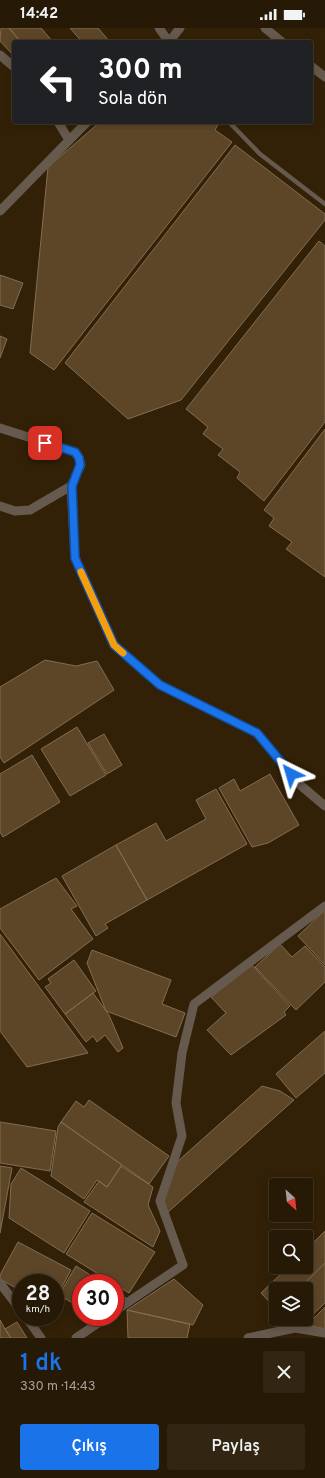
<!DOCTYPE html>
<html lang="tr">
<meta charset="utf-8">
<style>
:root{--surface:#261905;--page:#322613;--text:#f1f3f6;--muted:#a4a09a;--line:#423827;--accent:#1a73e8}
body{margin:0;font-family:Overpass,sans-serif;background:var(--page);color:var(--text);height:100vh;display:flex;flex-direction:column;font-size:15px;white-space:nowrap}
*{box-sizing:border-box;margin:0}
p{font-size:13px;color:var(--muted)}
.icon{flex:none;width:22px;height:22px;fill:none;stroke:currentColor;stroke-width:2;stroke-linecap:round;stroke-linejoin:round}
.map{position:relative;height:1310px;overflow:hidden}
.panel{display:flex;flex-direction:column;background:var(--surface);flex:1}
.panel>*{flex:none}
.top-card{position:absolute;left:12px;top:12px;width:301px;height:84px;border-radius:4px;box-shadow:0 2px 10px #0003,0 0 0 1px var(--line);background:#202124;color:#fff;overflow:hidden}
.needle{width:26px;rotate:153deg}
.buttons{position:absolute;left:269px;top:1150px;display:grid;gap:8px}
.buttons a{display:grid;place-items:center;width:44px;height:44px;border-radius:4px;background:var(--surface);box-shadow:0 2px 10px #0003,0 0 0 1px var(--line);font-size:20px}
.speed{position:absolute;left:12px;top:1246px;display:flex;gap:8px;font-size:20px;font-weight:700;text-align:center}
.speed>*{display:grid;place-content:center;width:52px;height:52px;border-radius:50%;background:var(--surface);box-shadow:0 2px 10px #0003,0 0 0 1px var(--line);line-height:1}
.speed small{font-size:10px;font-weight:400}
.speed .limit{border:6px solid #d22;background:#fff;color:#111}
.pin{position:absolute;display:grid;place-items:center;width:34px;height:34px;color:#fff;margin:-17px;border-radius:8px;box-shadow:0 2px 6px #0006}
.me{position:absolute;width:44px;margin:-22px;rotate:320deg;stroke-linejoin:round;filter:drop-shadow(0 0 3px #0008)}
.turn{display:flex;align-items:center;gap:14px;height:84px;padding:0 20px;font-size:18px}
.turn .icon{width:52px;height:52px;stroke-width:2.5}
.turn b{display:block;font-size:28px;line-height:34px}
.round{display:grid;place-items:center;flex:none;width:42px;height:42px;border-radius:4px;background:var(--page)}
.head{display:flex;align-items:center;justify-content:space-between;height:68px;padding:0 20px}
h1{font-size:24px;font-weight:600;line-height:30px;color:var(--accent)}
.action{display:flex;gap:8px;margin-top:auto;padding:8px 20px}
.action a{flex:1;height:46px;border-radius:4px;background:var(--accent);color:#fff;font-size:16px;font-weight:600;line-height:46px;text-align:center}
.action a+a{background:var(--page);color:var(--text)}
.status{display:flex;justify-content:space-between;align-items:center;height:28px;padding:0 20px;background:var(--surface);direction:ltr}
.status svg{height:11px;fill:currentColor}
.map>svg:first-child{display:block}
.building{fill:#5d4628;stroke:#826d52}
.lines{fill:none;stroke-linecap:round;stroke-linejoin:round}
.lane{stroke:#66594d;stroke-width:4.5}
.street{stroke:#66594d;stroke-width:9}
.route-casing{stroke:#114b97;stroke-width:10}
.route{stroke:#1a73e8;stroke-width:7}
.slow{stroke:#f59e0b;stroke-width:7}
</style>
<div class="status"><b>14:42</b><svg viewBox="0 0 49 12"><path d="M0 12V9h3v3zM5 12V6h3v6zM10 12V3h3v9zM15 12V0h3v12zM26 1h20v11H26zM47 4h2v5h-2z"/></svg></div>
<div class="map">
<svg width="325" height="1310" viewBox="0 0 325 1310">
<rect width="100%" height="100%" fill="#322107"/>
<!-- building -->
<path class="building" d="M1,0H9L21,14H14V28L0,13Z
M9,0H41L53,14H21Z
M70,0H98L110,14H82Z
M100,94H218L219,95L215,102L232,114L54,342L30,325L48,139Z
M235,117L325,186V192L181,372L128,391L65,335Z
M319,213L325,218V394L264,473L237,450L240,444L218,427L223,421L203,406L208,399L186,381Z
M0,247L23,255L13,281L0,277Z
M0,308L7,311L0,330Z
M325,401V549L286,521L292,514L269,498L274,490L264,482Z
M45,632L76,638L97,633L114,662L4,735L0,729V659Z
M77,699L106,747L70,768L41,721Z
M104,706L122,737L107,746L88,715Z
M32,727L60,774L3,809L0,804V746Z
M270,746L299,797L268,815L252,819L219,760L234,751L240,763Z
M216,761L247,816L147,872L116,817L156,795L166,813L206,791L196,772Z
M116,817L147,872L105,896L108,900L96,908L62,848Z
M56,850L77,878L71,881L93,911L39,952L0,900V881Z
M325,882V937L298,908Z
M0,906L88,1025L27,1039L0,1003Z
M280,916L292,929L305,918L325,939V954L296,982L255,939Z
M92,922L171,952L162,976L185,985L176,1009L106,983L87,935Z
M74,932L96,963L65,986L45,959L51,955L48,951Z
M252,937L290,978L284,984L286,987L231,1027L207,1002L226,985L211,969Z
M93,965L109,987L123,1020L118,1024L105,1007L97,1014L93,1008L86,1014L65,986Z
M325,1003V1045L296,1070L276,1046Z
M262,1058L280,1063L294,1072L167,1185L164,1172L177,1134Z
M89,1072L169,1128L149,1156L61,1094L76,1073L84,1079Z
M0,1094L56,1103L50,1143L0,1135Z
M61,1094L122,1137L107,1159L97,1152L84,1171L51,1148L58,1099Z
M0,1138L12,1140L0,1205Z
M121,1138L153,1159L148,1177L160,1203L153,1219L84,1174L99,1153L107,1159Z
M21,1140L90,1183L64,1225L9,1190L11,1156Z
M92,1185L155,1224L129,1265L66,1226Z
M325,1203V1235L299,1261H276V1281L261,1265L288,1239H306V1222Z
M18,1214L71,1242L55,1272V1255H21V1263L0,1251V1247Z
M325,1235V1275L302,1297L287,1295L284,1291H306V1261H299Z
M76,1238L103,1255H81V1280L59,1267Z
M174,1251L203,1277L193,1297L127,1282Z
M115,1263L126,1270L115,1277Z
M325,1279V1301L307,1297Z
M127,1282L190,1296L187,1310H128Z
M0,1292L5,1301L11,1310H0Z
M17,1294L27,1310H11L5,1301Z"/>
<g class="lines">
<!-- lane -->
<path class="lane" d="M229,94L260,126L325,176"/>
<!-- street -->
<path class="street" d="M159,0L169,14L180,0
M265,0L282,14
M0,27L14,39
M311,38L325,49
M58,94L69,112
M0,183L87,94
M0,400L75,424L79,430L81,437L71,458L75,530L114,617L160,657L257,705L299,756L325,778
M0,478L15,483L30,482L71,458
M0,1255L21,1283
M115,1283L183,1237L160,1173L182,1108L176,1075L182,1025L194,976L325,878
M26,1289L41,1310
M76,1310L107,1289
M248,1310L295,1300L325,1305"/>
</g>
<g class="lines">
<!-- route casing -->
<g class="route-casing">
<path id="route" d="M45,415L75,424L79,430L80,437L72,458L75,530L114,617L160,657L257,705L291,746"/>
</g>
<!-- route -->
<use href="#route" class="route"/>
<!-- slow -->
<path class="slow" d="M81,544L114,617L123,625"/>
</g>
</svg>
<div class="buttons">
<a><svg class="needle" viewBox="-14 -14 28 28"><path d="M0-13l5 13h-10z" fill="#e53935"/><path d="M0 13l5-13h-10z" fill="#a4a09a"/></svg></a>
<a><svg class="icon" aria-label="search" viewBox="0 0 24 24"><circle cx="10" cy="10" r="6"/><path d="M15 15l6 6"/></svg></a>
<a><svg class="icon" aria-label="layers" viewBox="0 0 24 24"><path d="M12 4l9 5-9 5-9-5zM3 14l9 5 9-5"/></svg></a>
</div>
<div class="speed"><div>28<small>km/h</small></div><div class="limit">30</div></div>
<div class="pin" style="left:45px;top:415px;background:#d93025"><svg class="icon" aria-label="arrive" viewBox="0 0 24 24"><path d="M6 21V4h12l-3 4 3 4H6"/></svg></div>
<svg class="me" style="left:291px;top:746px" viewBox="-20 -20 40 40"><path d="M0-17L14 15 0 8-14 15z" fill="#1a73e8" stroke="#fff" stroke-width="4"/></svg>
<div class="top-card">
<div class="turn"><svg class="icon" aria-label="left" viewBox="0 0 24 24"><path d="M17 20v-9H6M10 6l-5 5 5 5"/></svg><div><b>300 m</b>Sola dön</div></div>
</div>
</div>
<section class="panel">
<div class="head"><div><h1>1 dk</h1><p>330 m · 14:43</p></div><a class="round"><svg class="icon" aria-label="close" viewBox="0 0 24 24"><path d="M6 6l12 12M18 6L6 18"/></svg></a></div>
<div class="action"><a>Çıkış</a><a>Paylaş</a></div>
</section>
